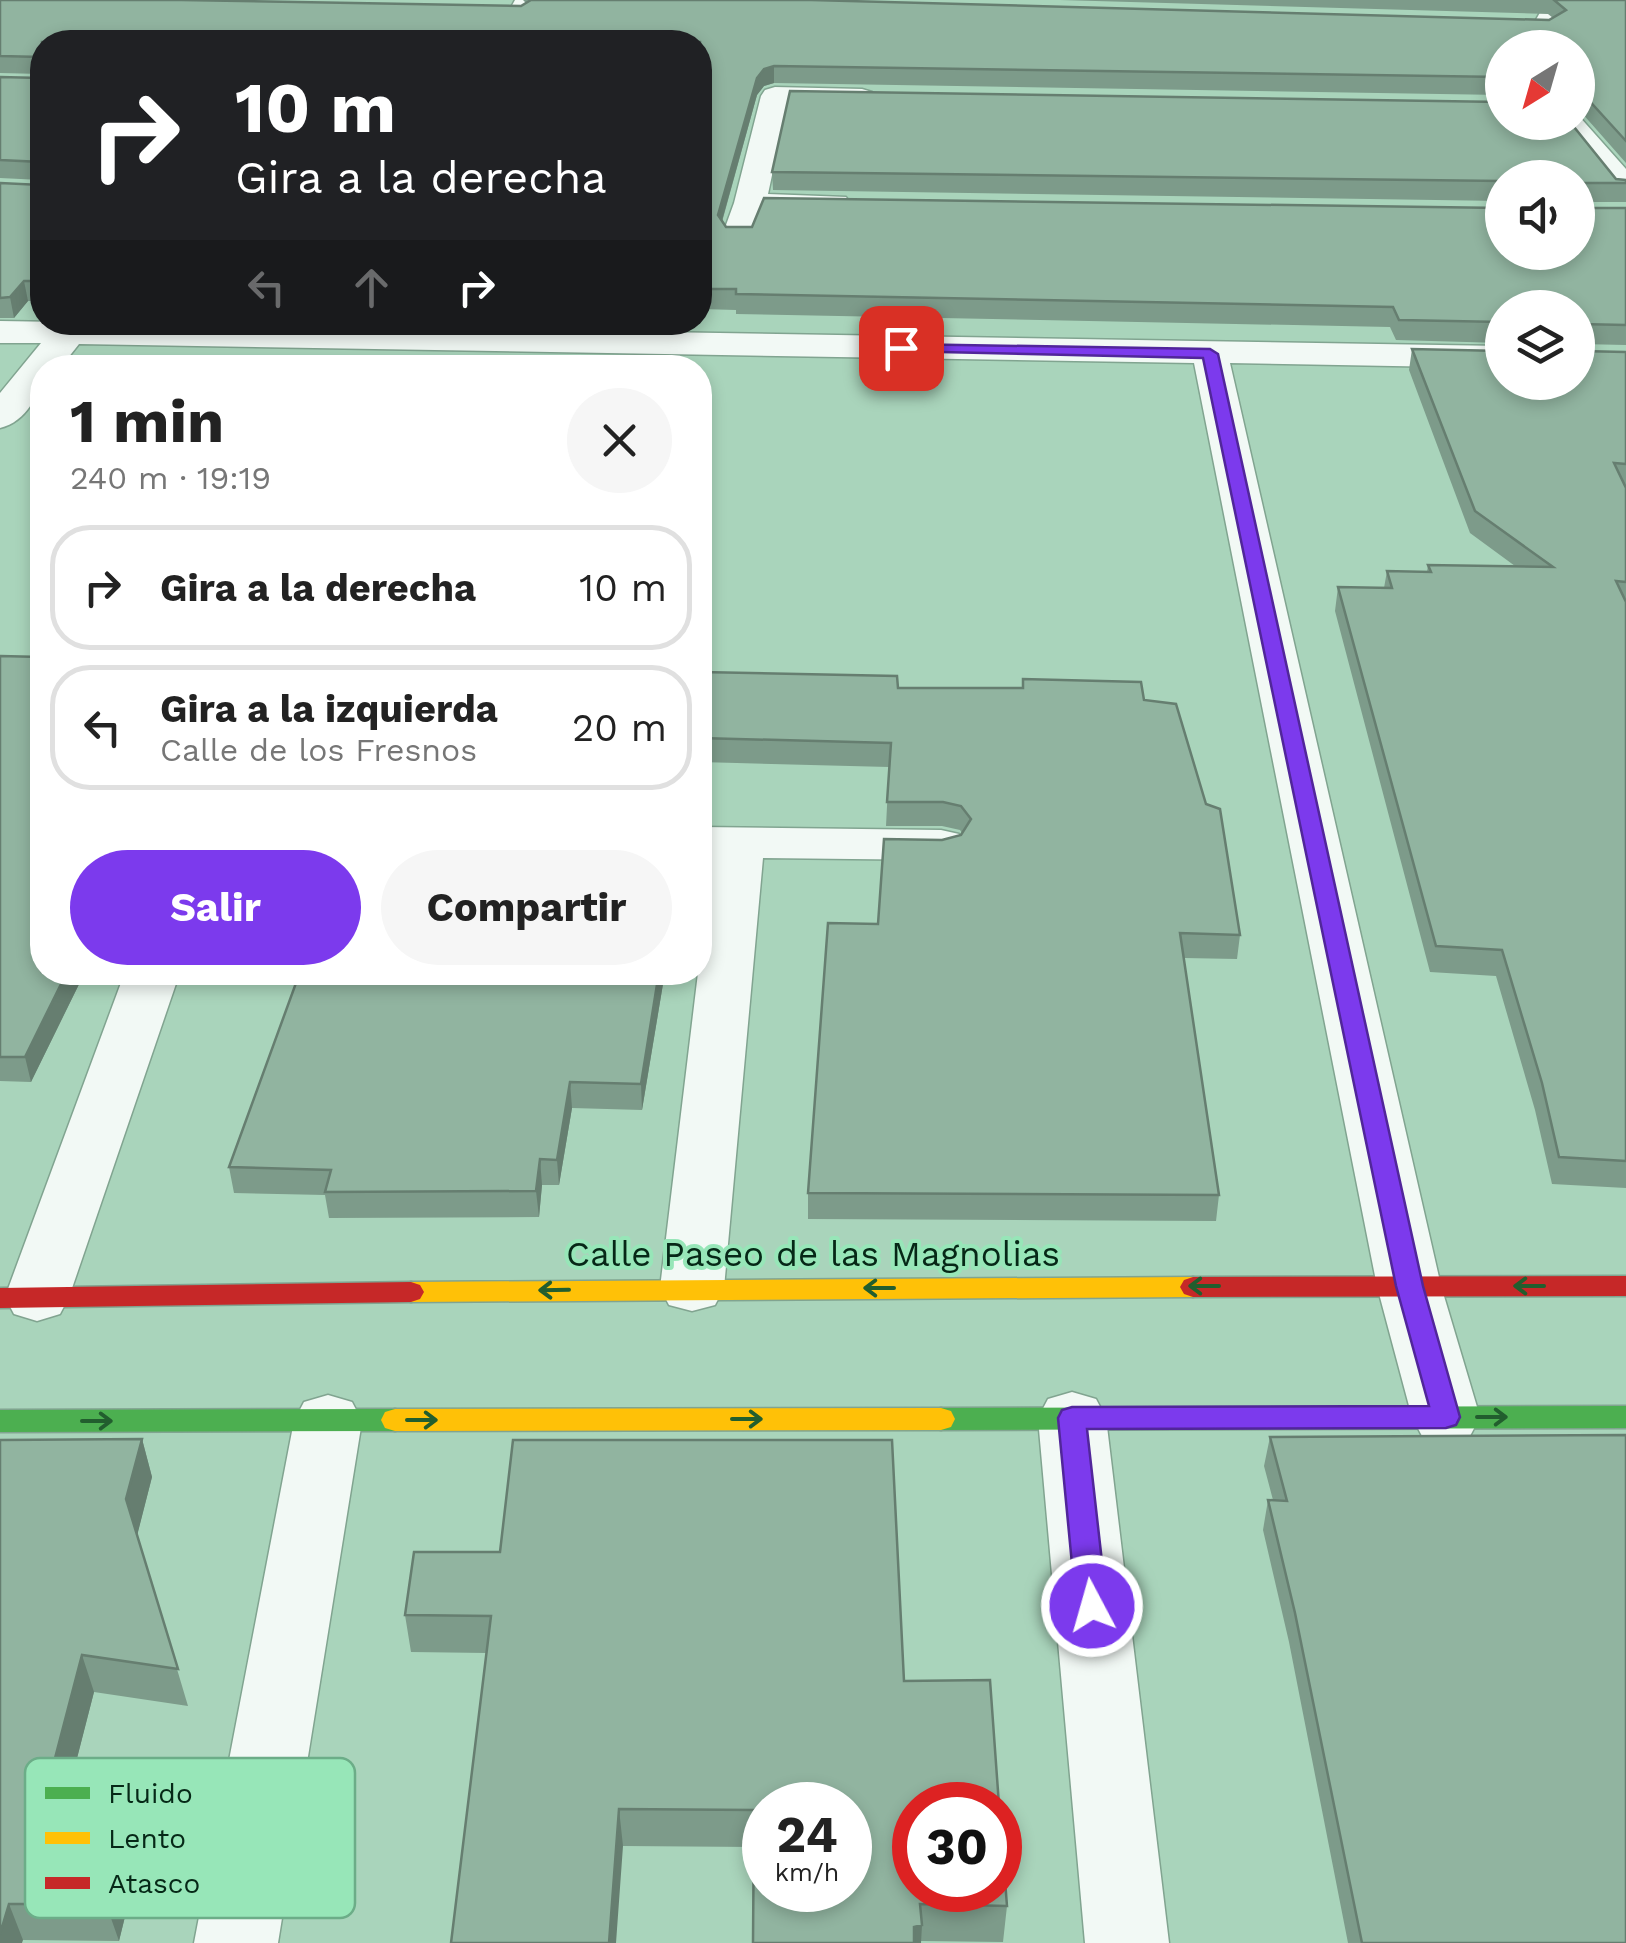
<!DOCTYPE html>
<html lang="es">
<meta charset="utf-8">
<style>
:root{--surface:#fff;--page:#f6f6f6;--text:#222;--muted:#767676;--line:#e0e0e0;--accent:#7c3aed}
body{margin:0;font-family:"Work Sans",sans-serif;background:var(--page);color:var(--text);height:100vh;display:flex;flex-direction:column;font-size:38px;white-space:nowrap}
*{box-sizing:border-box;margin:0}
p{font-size:32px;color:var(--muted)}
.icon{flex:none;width:55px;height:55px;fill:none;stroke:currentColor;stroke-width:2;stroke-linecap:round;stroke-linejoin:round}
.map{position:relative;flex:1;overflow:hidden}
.panel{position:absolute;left:30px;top:355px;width:682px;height:630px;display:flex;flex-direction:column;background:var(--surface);border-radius:40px;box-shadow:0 5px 15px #0003}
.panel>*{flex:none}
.guide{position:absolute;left:30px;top:30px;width:682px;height:305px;border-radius:40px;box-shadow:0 5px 15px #0003;background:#202124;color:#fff;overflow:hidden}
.needle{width:65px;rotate:217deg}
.tools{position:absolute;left:1485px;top:30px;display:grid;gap:20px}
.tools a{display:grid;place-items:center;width:110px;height:110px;border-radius:50%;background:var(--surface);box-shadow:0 5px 15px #0003;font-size:50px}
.speed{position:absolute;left:742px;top:1782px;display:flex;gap:20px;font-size:50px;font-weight:700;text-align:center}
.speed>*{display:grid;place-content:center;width:130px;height:130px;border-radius:50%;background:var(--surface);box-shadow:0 5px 15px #0003;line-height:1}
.speed small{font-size:25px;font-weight:400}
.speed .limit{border:15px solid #d22;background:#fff;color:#111}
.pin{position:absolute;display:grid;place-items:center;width:85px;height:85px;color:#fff;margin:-42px;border-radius:20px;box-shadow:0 5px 15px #0006}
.me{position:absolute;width:110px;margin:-55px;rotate:354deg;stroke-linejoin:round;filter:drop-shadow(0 0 8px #0008)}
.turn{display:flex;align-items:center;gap:35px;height:210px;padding:0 40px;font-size:45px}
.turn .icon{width:130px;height:130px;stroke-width:2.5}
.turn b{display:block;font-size:70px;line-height:85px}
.lanes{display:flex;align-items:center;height:95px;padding:0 40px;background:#0003;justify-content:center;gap:50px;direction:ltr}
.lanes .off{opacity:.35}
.round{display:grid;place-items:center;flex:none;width:105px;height:105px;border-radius:52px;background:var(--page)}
.overview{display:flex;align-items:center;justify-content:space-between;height:170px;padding:0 40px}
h1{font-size:60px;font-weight:700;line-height:75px}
.primary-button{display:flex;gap:20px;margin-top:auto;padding:20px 40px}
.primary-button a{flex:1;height:115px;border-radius:60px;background:var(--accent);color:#fff;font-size:40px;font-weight:700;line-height:115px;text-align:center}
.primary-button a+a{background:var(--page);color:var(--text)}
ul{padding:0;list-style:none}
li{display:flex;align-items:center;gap:30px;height:125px;margin:0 20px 15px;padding:0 20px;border:5px solid var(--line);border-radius:40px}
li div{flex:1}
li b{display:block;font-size:38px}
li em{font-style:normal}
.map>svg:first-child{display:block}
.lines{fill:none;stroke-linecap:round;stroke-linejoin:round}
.street-casing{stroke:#81a490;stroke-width:3}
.fast-casing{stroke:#81a490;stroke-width:3}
.slow-casing{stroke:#81a490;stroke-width:3}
.jam-casing{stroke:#81a490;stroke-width:3}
.street{fill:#f2f9f5;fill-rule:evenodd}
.fast{fill:#4caf50;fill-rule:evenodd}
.slow{fill:#ffc107;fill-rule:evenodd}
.jam{fill:#c62828;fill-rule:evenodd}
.wall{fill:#7d9b8a}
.shaded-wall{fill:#667e70}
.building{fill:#91b4a0;stroke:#667e70;stroke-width:2.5;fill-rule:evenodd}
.oneway{stroke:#225e2e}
.route{fill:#7c3aed;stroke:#51269a;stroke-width:2.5}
.labels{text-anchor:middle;stroke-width:8;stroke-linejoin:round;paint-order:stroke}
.street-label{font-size:35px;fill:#062817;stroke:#97e6b8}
.key{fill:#97e6b8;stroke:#6cad88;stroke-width:2.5}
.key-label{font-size:28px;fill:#062817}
</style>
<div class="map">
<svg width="1626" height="1943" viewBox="0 0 1626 1943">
<rect width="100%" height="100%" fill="#a9d4bb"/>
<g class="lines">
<!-- street casing -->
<g class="street-casing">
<path id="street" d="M515,0H541L518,42H492Z
M1547,0H1573L1559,25L1562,48H1535L1533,25Z
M775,87L862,89L872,92L876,98L872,104L862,107L787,105L768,194L846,197L851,204L846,211L835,214L762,213L750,243H726L722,236L734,203L761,96L765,90Z
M1578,115L1626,169V197L1615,195L1556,122H1578Z
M0,321L1502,346V368L1230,363L1441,1286L1480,1417L1470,1436L1446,1443L1422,1436L1412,1417L1377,1286L1194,363L79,344L60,368H42C42,393 26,422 0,428V393L41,343H0Z
M700,827L941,830L959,834L967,845L959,856L941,860L763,858L724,1288L715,1305L692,1311L669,1305L660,1288L712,857H700Z
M125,972H180L69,1297L60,1314L37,1321L14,1314L5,1297Z
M1072,1392L1096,1399L1106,1418L1169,1943H1085L1038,1418L1048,1399Z
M328,1395L352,1402L362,1421L278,1943H194L294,1421L304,1402Z"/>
</g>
<!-- fast casing -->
<g class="fast-casing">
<path id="fast" d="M1626,1406V1428L941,1430L931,1427L927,1419L931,1411L941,1408Z
M395,1409L405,1412L409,1420L405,1428L395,1431L0,1432V1410Z"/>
</g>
<!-- slow casing -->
<g class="slow-casing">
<path id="slow" d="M1193,1277L1202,1280L1206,1287L1202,1294L1193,1297L411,1302L402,1299L398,1292L402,1285L411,1282Z
M941,1408L951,1411L955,1419L951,1427L941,1430L395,1431L385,1428L381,1420L385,1412L395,1409Z"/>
</g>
<!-- jam casing -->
<g class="jam-casing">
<path id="jam" d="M1626,1276V1296L1193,1297L1184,1294L1180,1287L1184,1280L1193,1277Z
M411,1282L420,1285L424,1292L420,1299L411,1302L0,1308V1288Z"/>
</g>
<!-- street -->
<use href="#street" class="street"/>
<!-- fast -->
<use href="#fast" class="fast"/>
<!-- slow -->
<use href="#slow" class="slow"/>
<!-- jam -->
<use href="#jam" class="jam"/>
</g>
<!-- wall -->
<path class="wall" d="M0,0H181L521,6L526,3L523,0H811L1549,20L1553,18L1548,14L1060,0H1626V163L1581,112H1578V48H1502V95L774,83L764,86L757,95L722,222L726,227H752L764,198L1502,208V252H1578V178H1502V201L773,190L772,172L790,91L1502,102V122H1570L1616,179L1626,180V202H1579V208H1626V345L1580,344V351L1626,352V1188L1552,1184L1535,1110L1496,976L1430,972L1335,611L1338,587L1384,588L1387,571L1427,572L1428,565L1515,566L1470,533L1409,370L1412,349L1502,351V382H1578V308H1502V343L1396,340L1390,327L736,314V310L701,309L700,289L705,264H700V42H42V301H28L14,318H0V183L41,185V180L0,178V77L41,78V74L0,73Z
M0,656L42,972H85L31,1082L0,1081Z
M700,672L898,688L1144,700L1240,935L1237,959L1184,958L1219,1195L1216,1221L808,1219V1193L878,924L942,840L961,835L962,833L960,830L942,826H886L889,767L700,762Z
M300,972H665L642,1110L572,1108L559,1185H542L539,1217L329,1218L325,1195L234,1193L229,1167Z
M1270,1437L1626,1943H1348L1289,1642L1263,1530L1268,1500H1273L1264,1466Z
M142,1439L152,1477L137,1535L188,1706L94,1692L58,1831H125L137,1868L119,1941L23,1940L0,1943V1440Z
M414,1552L904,1681L1007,1906L1003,1942L921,1941V1943H753L754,1847L623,1846L487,1653L411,1652L405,1615Z"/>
<!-- shaded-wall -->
<path class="shaded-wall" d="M774,66V83L764,86L757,95L718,235V215L757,78L764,69Z
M24,281L28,301L14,318L10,297Z
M67,972H85L31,1082L25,1057Z
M659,972H665L642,1110L641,1084Z
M570,1082L572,1108L559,1185L557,1160Z
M540,1159L542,1185L539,1217L536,1191Z
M142,1439L152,1477L137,1536L126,1499Z
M82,1655L94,1692L49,1868L36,1831Z
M619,1809L623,1846L616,1943H609Z
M125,1831L137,1868L119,1941L106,1904Z
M9,1904L23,1940L22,1943H0V1934Z
M922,1925L921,1943H913L914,1927Z"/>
<!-- building -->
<path class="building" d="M0,0H181L521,6L531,0H811L1549,20L1566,10L1554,0H1626V141L1584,95H1579L1578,101V48H1502V77L774,66L764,69L757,78L718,215L726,227H752L764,198L1502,208V252H1578V178H1502V181L772,172L790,91L1502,102V122H1570L1616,179L1626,180V183H1579V208H1626V325L1580,324V351L1626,352V464L1614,463L1626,488V582L1616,581L1626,602V1161L1559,1157L1542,1083L1502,950L1436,946L1338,587L1392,588L1387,571L1431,572L1428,565L1553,567L1475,511L1412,349L1502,351V382H1578V308H1502V322L1399,320L1393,307L736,294V289H700L710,245H700V42H42V281H24L10,297L0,298V183L41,185V162L0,160V77L41,78V57L0,56Z
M0,656L42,657V972H67L25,1057H0Z
M700,672L897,676L898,688H1023V679L1141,682L1144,700L1176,704L1206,804L1220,809L1240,935L1180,933L1219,1195L808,1193L828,923L878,924L884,839L942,840L961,835L971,819L961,806L943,802H887L891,743L700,738Z
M300,972H659L641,1084L570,1082L557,1160L540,1159L536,1191L325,1192L331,1170L229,1167Z
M1626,1435V1943H1362L1295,1613L1268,1500L1287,1501L1270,1437Z
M142,1439L126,1499L178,1669L82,1655L36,1831H125L106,1904H9L0,1934V1440Z
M513,1440H892L904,1681L990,1680L999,1805H915V1890H1000V1816L1007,1906L920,1904L922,1925L914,1927V1943H753L754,1810L619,1809L609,1943H451L491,1616L405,1615L414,1552H500ZM765,1805H850V1890H765Z"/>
<!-- one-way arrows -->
<defs><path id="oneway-shaft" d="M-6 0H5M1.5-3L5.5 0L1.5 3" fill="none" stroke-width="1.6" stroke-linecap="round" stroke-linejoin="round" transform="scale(2.5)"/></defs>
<g class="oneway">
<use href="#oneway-shaft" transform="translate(1204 1286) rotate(180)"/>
<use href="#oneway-shaft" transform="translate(1529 1286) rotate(180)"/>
<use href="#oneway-shaft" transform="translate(879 1288) rotate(180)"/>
<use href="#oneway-shaft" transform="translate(554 1290) rotate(179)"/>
<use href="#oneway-shaft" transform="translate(1492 1417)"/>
<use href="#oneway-shaft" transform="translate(747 1419)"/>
<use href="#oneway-shaft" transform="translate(422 1420)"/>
<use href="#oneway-shaft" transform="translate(97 1421)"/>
</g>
<!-- route -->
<path class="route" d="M901,344L1210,349L1218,354L1423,1286L1460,1417L1456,1425L1446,1428L1087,1429L1107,1606L1103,1615L1092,1618L1081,1615L1076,1606L1058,1418L1062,1410L1072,1407L1429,1406L1396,1286L1203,358L896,351L894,348Z"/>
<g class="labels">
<!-- street labels -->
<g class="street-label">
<text x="813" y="1266">Calle Paseo de las Magnolias</text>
</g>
</g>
<!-- legend -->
<rect x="25" y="1758" width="330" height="160" rx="15" class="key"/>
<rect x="45" y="1787" width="45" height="12" fill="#4caf50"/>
<rect x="45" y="1832" width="45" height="12" fill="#ffc107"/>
<rect x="45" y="1877" width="45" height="12" fill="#c62828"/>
<g class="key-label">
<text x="108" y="1803">Fluido</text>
<text x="108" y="1848">Lento</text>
<text x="108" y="1893">Atasco</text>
</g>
</svg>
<div class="tools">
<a><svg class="needle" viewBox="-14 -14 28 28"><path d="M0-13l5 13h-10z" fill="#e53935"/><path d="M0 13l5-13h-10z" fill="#767676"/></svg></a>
<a><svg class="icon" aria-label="sound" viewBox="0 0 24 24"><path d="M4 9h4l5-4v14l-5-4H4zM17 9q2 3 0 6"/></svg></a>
<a><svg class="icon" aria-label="layers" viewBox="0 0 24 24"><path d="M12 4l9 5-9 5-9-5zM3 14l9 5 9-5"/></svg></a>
</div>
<div class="speed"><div>24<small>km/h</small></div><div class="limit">30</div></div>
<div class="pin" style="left:901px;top:348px;background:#d93025"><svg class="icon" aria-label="arrive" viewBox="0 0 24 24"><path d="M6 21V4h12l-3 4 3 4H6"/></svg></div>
<svg class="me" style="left:1092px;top:1606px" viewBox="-20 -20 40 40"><circle r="17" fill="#7c3aed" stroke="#fff" stroke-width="3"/><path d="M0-11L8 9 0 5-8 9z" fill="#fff"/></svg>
<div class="guide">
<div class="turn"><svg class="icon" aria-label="right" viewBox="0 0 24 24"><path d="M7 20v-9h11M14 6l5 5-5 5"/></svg><div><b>10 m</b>Gira a la derecha</div></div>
<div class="lanes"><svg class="icon off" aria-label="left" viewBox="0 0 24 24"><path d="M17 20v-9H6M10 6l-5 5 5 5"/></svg><svg class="icon off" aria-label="ahead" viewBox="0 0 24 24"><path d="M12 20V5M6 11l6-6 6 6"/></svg><svg class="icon" aria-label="right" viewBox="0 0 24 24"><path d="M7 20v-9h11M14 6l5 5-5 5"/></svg></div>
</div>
<section class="panel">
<div class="overview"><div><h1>1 min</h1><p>240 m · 19:19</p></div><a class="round"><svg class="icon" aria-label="close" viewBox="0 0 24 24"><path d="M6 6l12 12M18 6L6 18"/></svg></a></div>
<ul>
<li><svg class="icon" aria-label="right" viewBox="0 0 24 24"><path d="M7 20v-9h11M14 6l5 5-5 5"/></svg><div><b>Gira a la derecha</b></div><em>10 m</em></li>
<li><svg class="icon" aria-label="left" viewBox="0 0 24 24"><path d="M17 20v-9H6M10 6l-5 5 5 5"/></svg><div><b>Gira a la izquierda</b><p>Calle de los Fresnos</p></div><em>20 m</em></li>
</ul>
<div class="primary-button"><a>Salir</a><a>Compartir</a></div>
</section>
</div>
